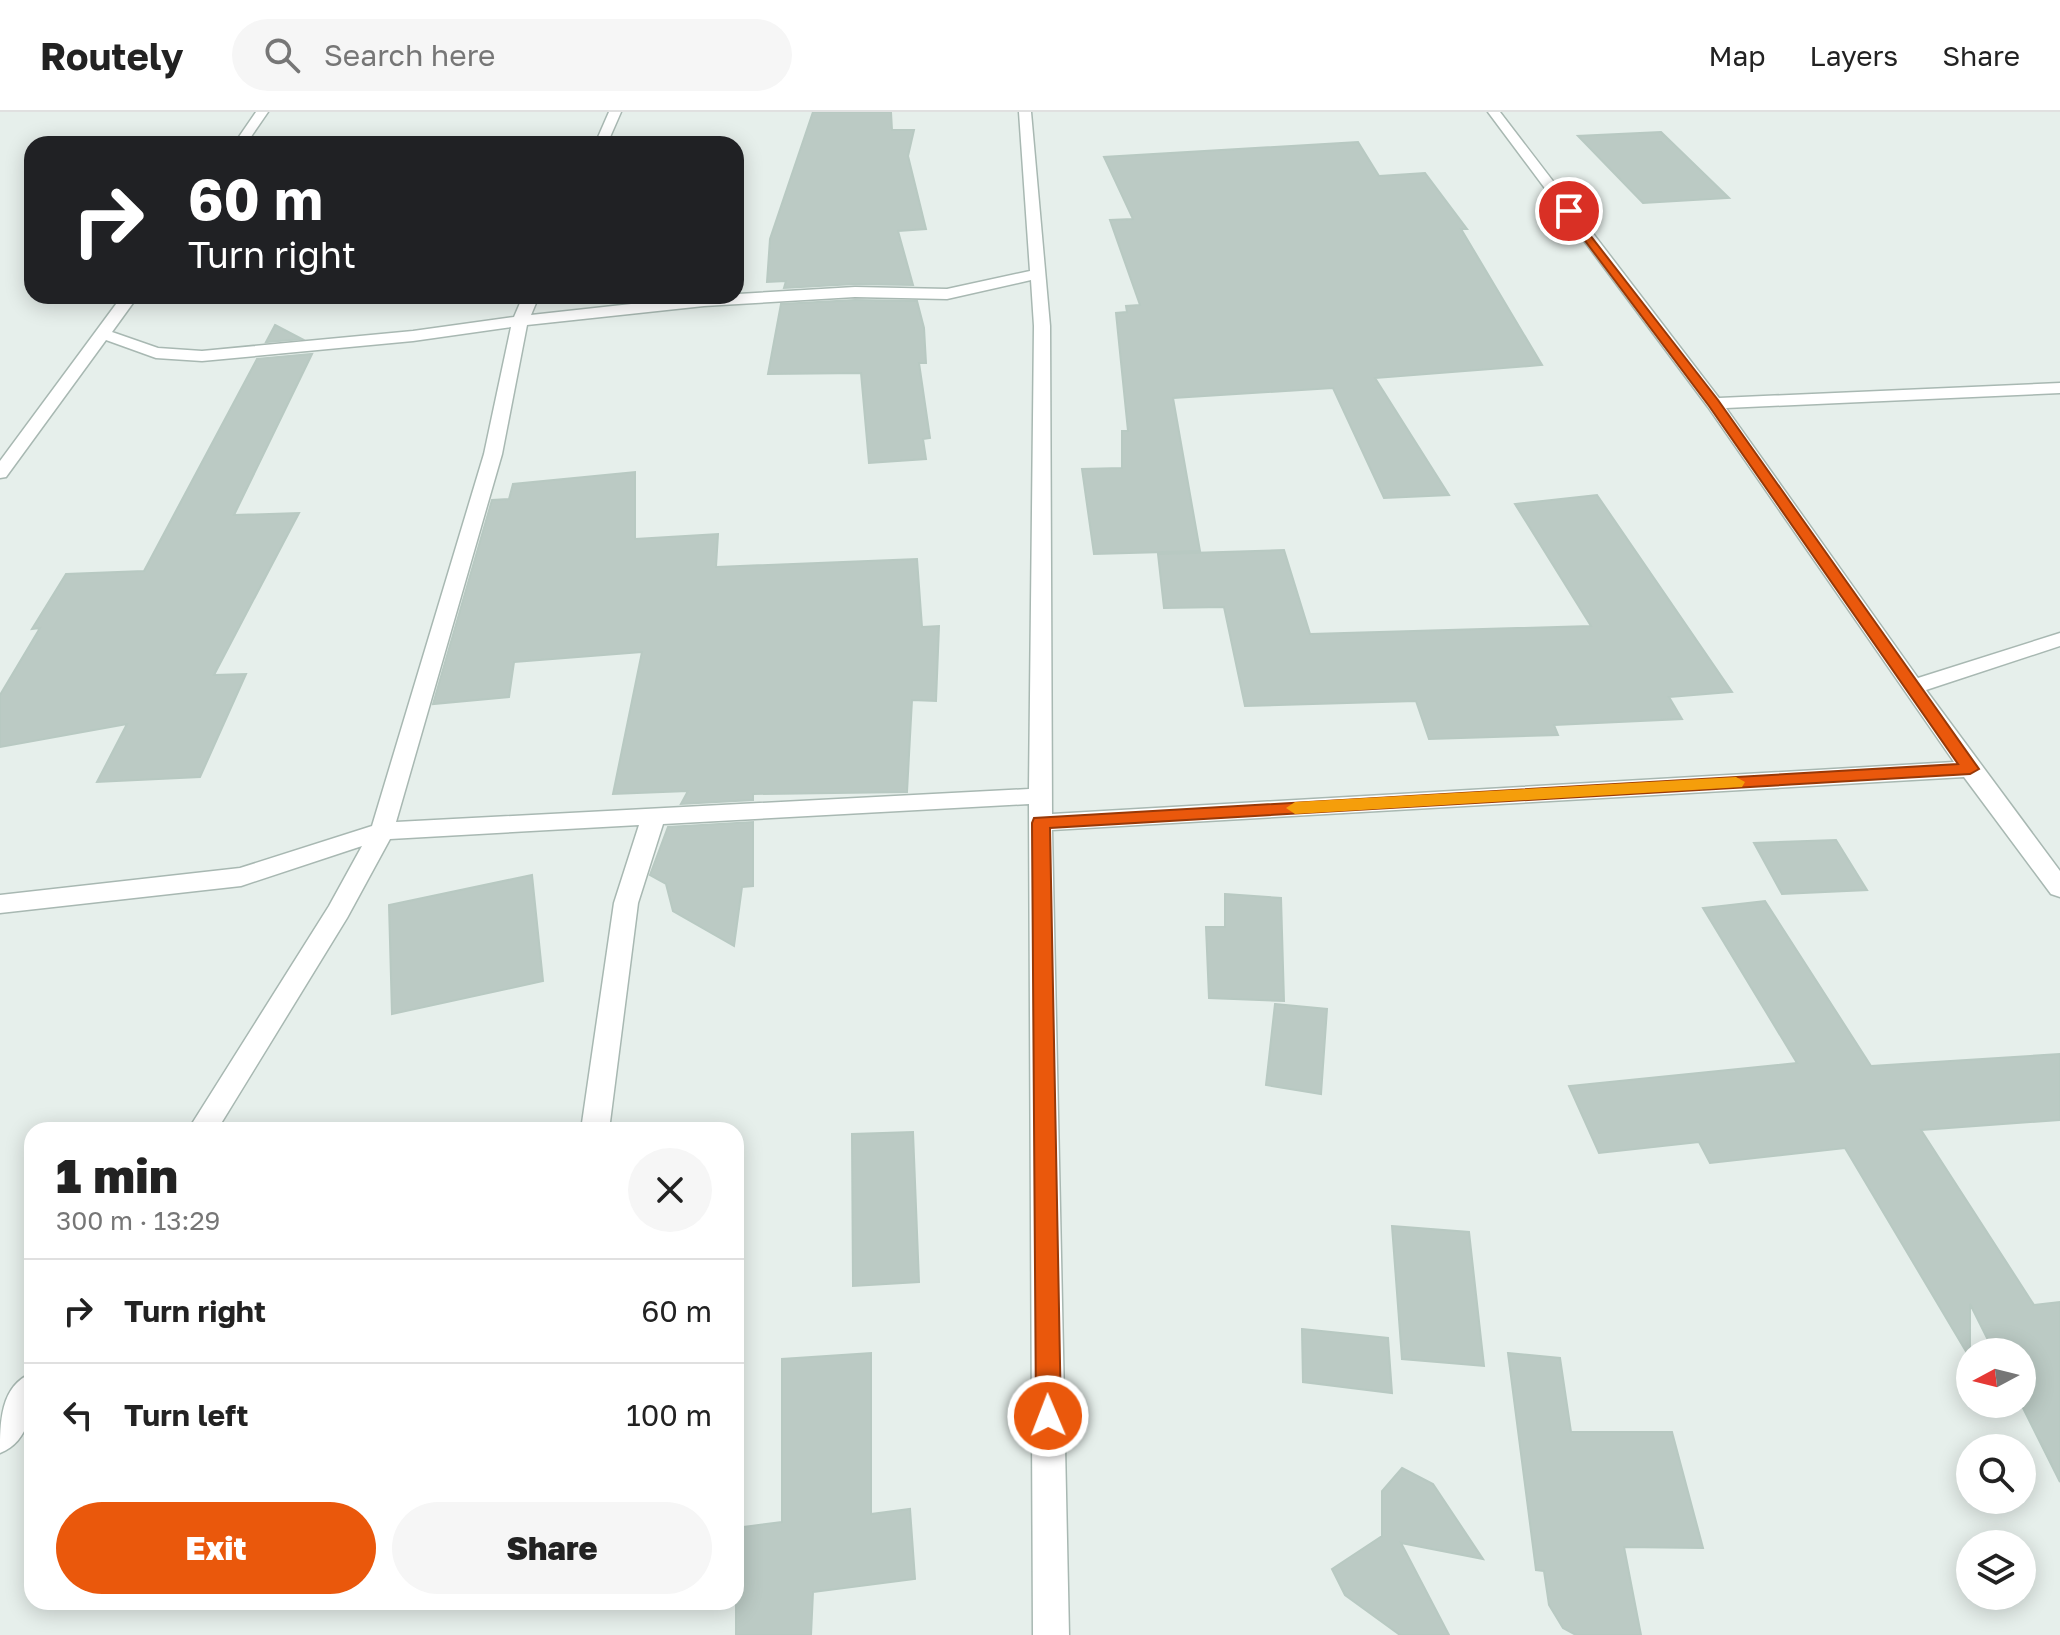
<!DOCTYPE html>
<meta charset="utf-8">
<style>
:root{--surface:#fff;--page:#f6f6f6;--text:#222;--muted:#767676;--line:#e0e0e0;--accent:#ea580c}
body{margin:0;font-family:"Golos Text",sans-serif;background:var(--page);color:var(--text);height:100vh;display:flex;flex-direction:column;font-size:30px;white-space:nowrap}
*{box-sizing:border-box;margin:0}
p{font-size:26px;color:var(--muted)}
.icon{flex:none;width:44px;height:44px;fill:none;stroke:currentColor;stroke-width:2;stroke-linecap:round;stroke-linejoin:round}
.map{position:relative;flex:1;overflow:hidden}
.sheet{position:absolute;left:24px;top:1010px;width:720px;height:488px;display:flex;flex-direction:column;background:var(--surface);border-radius:24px;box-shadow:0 4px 20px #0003}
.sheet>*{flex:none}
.top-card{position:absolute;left:24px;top:24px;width:720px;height:168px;border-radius:24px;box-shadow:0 4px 20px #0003;background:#202124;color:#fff;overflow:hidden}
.needle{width:52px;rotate:263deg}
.fabs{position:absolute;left:1956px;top:1226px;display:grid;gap:16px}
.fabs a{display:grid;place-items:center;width:80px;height:80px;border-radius:50%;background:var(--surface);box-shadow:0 4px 20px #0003;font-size:40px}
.pin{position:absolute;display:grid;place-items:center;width:68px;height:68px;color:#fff;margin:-34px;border:4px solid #fff;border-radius:50%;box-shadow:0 2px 8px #0007}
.me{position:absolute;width:88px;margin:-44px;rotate:359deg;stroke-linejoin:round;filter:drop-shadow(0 0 6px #0008)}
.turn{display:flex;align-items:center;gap:28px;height:168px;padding:0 32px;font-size:36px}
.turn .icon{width:104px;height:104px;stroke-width:2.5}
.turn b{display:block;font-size:56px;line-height:68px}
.round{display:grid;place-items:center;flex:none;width:84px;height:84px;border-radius:42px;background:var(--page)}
.overview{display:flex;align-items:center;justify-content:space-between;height:136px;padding:0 32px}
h1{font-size:48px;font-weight:800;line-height:60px}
.button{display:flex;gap:16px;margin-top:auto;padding:16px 32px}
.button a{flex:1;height:92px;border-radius:48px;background:var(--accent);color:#fff;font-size:32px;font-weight:800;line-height:92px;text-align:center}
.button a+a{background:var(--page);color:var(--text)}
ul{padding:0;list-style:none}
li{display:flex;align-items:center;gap:24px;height:104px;padding:0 32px;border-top:2px solid var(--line)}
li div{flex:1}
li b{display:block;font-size:30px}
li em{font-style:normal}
header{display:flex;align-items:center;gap:48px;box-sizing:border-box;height:112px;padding:0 40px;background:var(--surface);border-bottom:2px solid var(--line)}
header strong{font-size:38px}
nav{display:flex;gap:44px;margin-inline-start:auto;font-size:28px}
.search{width:560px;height:72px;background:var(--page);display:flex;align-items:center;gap:20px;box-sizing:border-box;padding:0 28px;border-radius:44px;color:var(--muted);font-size:30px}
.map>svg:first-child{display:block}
.building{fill:#bbcac4;stroke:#b8c9c2;stroke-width:2}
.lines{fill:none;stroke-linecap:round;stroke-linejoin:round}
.street-casing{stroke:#a8b8b2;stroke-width:3}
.street{fill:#fff;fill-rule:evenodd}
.route{fill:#ea580c;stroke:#983908;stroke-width:2}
.slow{fill:#f59e0b}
</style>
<header>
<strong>Routely</strong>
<div class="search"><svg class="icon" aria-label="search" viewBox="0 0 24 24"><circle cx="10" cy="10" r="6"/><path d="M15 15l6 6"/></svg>Search here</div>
<nav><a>Map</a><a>Layers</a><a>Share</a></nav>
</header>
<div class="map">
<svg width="2060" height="1523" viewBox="0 0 2060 1523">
<rect width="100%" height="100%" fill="#e6efeb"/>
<!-- building -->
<path class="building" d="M813,0H891L892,18H914L908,44L926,117L898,119L913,173L855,172L784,176L786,169L767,170L770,127Z
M1661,20L1729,86L1643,91L1578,24Z
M1358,30L1379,64L1425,61L1467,117H1461L1542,253L1375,266L1449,383L1384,386L1333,276L1173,286L1200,439L1094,442L1082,357L1122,356V319H1128L1116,201L1127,200L1126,194L1140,193L1110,108L1133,107L1104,45Z
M855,188L917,189L924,216L926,251H919L930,326L923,327L926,347L869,351L861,261L768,262L781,192Z
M275,213L302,227L266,230Z
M312,242L234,403L299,401L214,563L246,562L200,665L97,670L127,612L0,635V583L40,516L32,517L66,462L144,459L257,247Z
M635,360V427L718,422L716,455L917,447L922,515L939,514L936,589L912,588L907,680L753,682V688L681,692L688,679L613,682L642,540L514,550L509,585L433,592L492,388L509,387L513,372Z
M1597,383L1732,580L1669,585L1682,607L1554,613L1558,623L1429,627L1416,589L1245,594L1224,495L1164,496L1158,442L1284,438L1310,522L1591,514L1515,392Z
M753,710V774L742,775L734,834L673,799L666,772L650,763L668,715Z
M1836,728L1867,778L1782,782L1754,731Z
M532,763L543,869L392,902L389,793Z
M1225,782L1281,786L1284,889L1209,886L1206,815H1225Z
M1765,789L1871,954L2060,942V1008L1921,1018L2034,1193L2060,1190V1370L2021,1292L2022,1240H1994L1970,1192V1246L1845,1036L1710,1051L1699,1030L1599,1041L1569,974L1797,951L1703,796Z
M1275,892L1327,897L1321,982L1266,973Z
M913,1020L919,1170L853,1174L852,1022Z
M1392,1114L1469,1120L1484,1254L1402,1247Z
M1302,1217L1388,1226L1392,1281L1303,1270Z
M871,1241V1402L910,1397L915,1467L813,1480L811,1523H736V1416L782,1410V1247Z
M1508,1241L1560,1246L1571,1320H1672L1703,1436L1624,1435L1641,1523H1576L1563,1516L1549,1493L1544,1459L1536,1458Z
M1402,1356L1433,1372L1483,1447L1401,1431L1449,1523H1400L1345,1483L1332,1457L1382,1424V1379Z"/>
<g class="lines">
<!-- street casing -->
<g class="street-casing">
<path id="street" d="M256,0H268L246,32H234Z
M609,0H621L607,32H595Z
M1019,0H1031L1050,214L1052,702L1954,650L1708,295L1488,0H1500L1719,286L2060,271V281L1726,296L1918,566L2060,521V534L1926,578L2060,759V785L2051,782L1964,665L1052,718L1069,1523H1033L1029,692L663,712L638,791L609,1018H581L614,791L639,713L390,727L347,806L217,1018H188L329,794L362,734L241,774L0,801V783L240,756L372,714L484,342L511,215L413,229L202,249L156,246L106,228L6,365L0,366V349L122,184H138L112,220L158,236L202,239L413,219L514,205L523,184H539L531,203L704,184L855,175L947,177L1030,159ZM1031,168L1034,214L1029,677L396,710L502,342L527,213L704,194L855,185L947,187Z
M32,1261C32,1291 33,1328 0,1341C0,1311 0,1274 32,1261Z"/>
</g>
<!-- street -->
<use href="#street" class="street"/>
</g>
<!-- route -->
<path class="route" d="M1569,96L1718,288L1979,657L1970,662L1050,716L1061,1304L1057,1313L1048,1316L1040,1313L1036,1304L1032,711L1034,706L1958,652L1709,294L1565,102L1564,99Z"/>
<!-- slow -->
<path class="slow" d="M1736,665L1745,670L1742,675L1295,702L1286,696L1295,690Z"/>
</svg>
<div class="fabs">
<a><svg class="needle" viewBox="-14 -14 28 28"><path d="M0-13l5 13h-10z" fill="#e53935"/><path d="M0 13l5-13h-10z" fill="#767676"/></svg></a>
<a><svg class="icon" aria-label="search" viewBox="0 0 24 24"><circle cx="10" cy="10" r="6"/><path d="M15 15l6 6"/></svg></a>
<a><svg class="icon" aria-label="layers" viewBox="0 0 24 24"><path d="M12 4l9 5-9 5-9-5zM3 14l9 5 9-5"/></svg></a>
</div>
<div class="pin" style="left:1569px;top:99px;background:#d93025"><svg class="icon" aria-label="arrive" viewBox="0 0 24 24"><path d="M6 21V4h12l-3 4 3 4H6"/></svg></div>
<svg class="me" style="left:1048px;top:1304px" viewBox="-20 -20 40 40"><circle r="17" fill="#ea580c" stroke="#fff" stroke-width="3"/><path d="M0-11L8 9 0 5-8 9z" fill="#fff"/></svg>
<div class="top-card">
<div class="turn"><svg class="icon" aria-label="right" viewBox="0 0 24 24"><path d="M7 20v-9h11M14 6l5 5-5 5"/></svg><div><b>60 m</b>Turn right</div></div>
</div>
<section class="sheet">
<div class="overview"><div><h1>1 min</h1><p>300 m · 13:29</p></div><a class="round"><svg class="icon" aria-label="close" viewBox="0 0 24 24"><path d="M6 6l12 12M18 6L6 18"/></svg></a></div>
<ul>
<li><svg class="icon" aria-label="right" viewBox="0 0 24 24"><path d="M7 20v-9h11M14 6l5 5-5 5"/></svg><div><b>Turn right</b></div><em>60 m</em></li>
<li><svg class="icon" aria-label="left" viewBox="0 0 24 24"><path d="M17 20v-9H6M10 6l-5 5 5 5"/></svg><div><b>Turn left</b></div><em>100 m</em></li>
</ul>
<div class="button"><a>Exit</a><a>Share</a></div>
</section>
</div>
